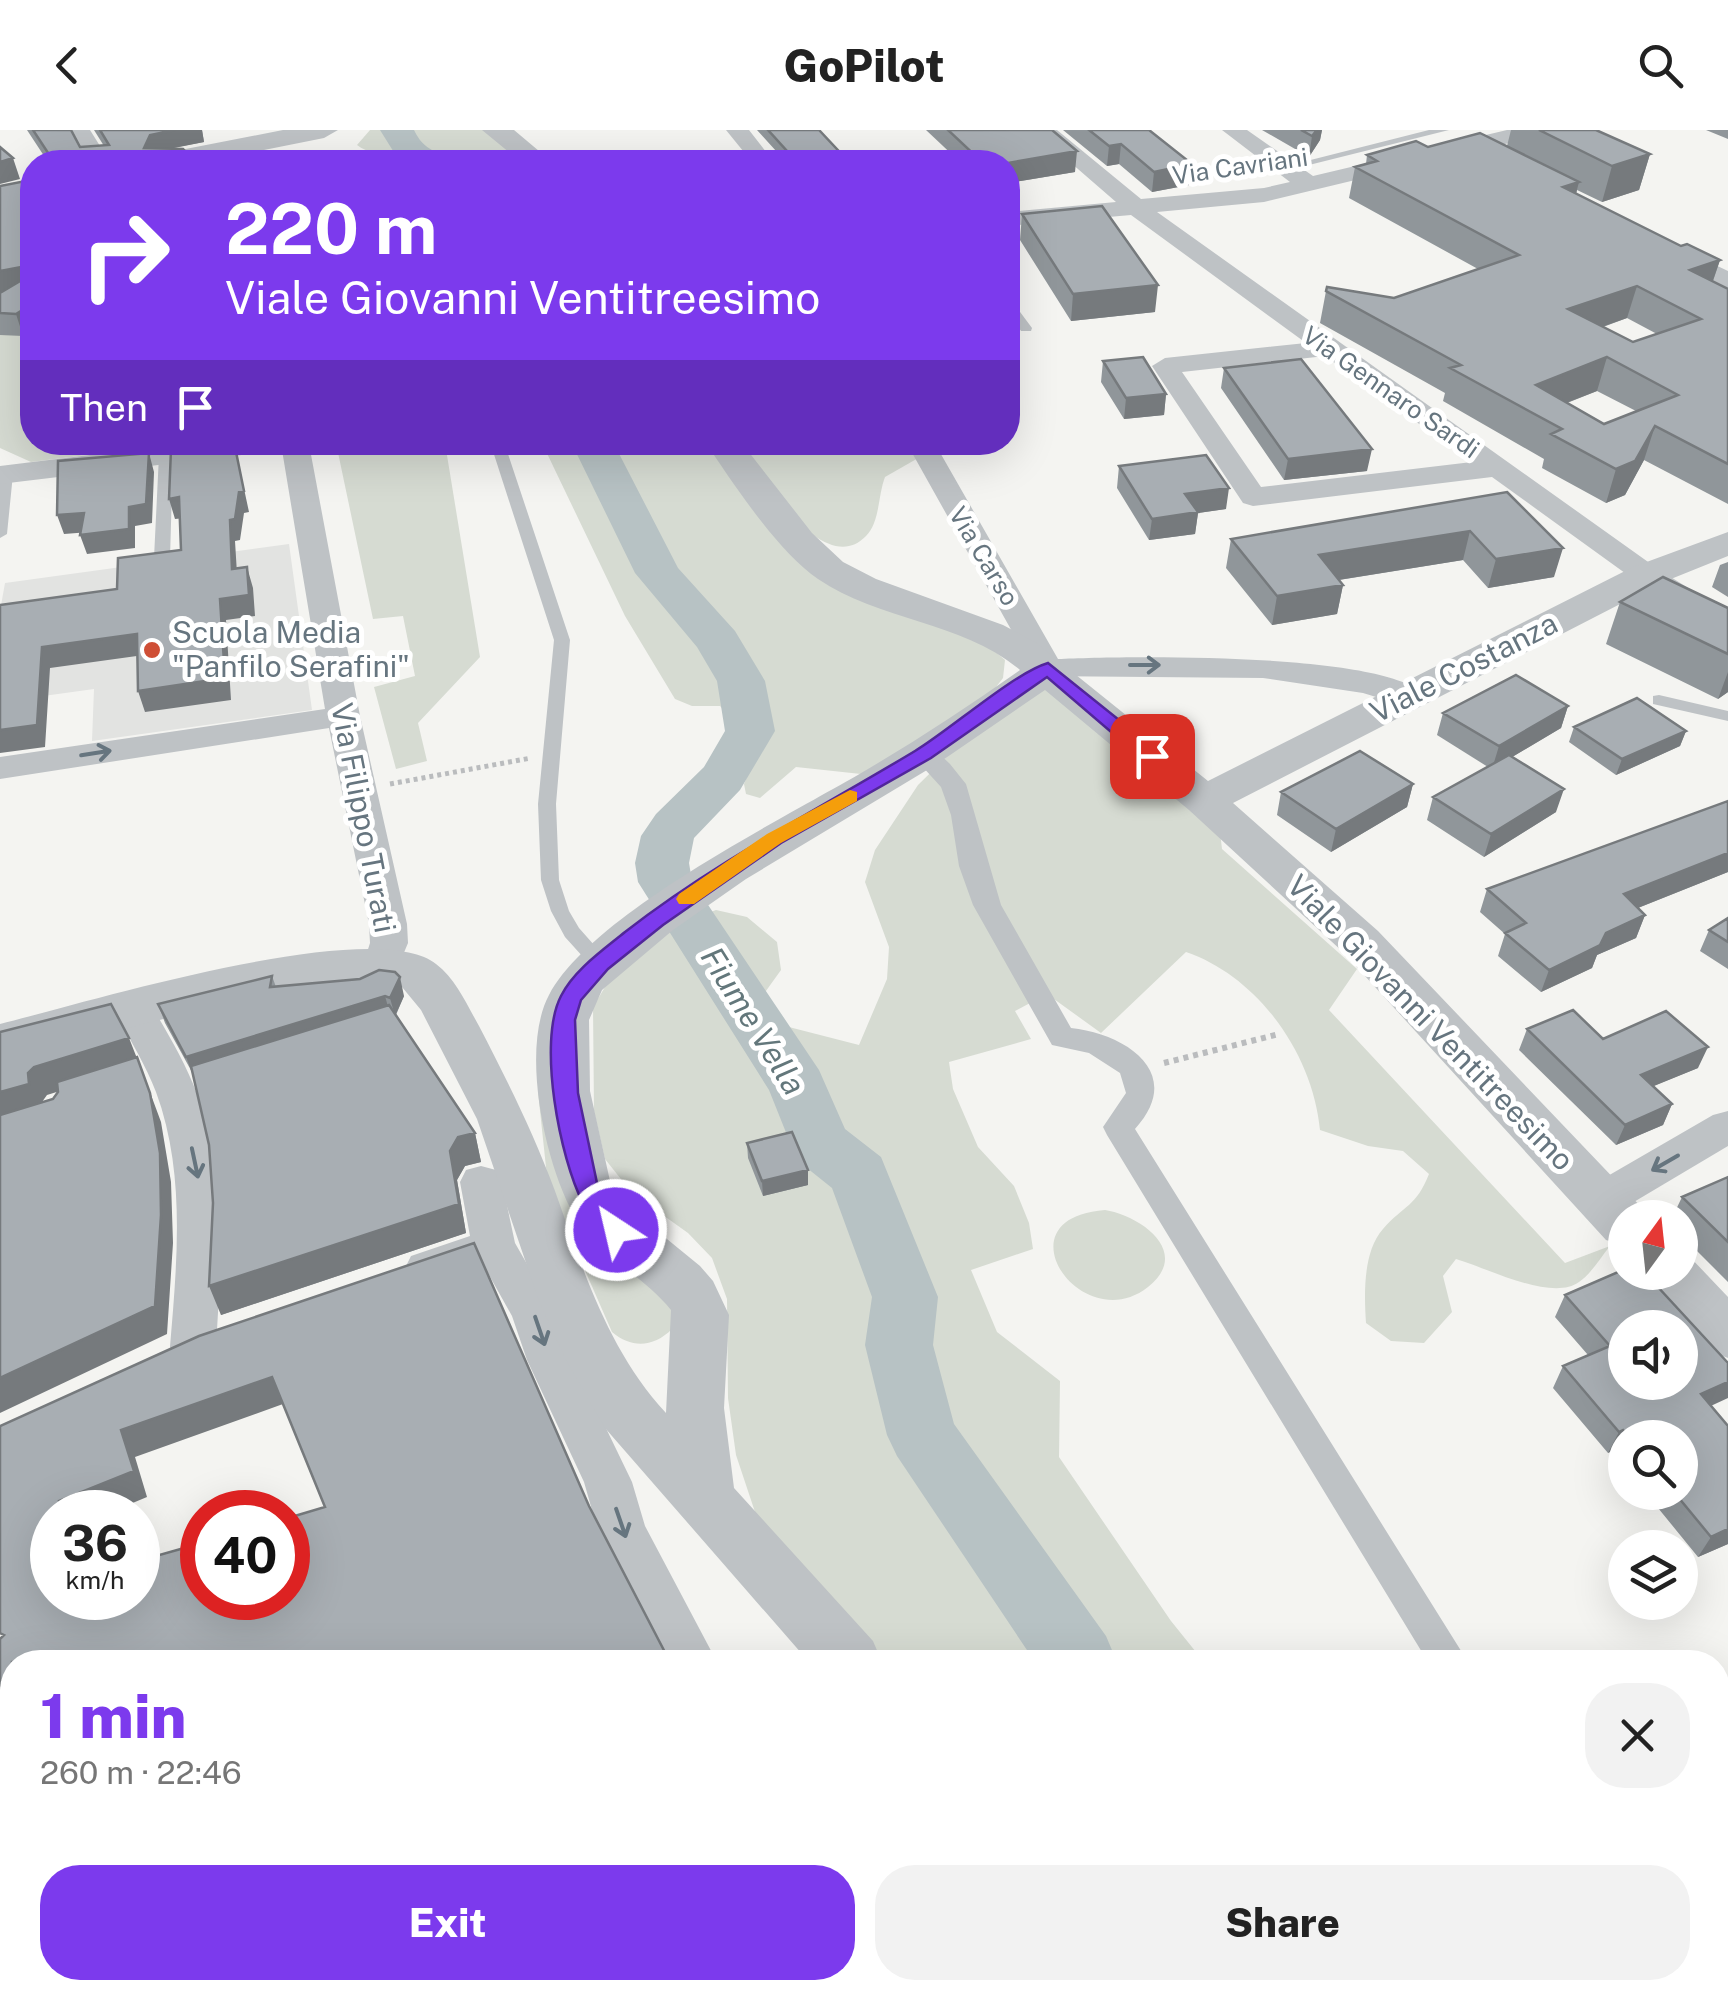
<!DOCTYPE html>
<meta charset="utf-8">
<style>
:root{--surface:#fff;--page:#f2f2f2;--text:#222;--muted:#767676;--accent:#7c3aed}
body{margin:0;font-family:"Public Sans",sans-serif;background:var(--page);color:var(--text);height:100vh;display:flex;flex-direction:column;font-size:38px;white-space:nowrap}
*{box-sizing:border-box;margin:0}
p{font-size:32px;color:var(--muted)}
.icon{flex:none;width:55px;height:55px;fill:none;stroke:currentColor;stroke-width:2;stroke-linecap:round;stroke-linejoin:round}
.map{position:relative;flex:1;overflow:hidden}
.panel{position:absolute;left:0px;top:1520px;width:1730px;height:350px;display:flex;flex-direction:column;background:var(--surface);border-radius:40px 40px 0 0;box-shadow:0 10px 40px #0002}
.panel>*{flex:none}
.top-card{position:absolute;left:20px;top:20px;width:1000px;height:305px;border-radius:40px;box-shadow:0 10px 40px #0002;background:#7c3aed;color:#fff;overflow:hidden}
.needle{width:65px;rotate:15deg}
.fabs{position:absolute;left:1608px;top:1070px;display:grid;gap:20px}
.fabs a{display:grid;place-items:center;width:90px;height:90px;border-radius:50%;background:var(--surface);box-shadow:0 10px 40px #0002;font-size:50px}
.speed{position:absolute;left:30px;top:1360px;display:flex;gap:20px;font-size:50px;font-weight:700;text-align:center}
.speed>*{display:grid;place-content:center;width:130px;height:130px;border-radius:50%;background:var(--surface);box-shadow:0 10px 40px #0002;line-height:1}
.speed small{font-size:25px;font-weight:400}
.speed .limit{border:15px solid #d22;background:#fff;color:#111}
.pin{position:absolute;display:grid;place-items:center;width:85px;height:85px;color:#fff;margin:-42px;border-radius:20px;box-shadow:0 5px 15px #0006}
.me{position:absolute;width:110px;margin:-55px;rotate:325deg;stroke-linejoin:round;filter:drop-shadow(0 0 8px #0008)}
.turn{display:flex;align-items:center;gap:35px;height:210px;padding:0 40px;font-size:45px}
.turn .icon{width:130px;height:130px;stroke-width:2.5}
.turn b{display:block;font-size:70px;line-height:85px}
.then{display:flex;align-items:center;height:95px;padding:0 40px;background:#0003;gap:20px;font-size:38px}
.round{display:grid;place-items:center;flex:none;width:105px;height:105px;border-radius:40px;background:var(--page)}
.head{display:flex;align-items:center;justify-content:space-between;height:170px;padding:0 40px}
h1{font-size:60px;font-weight:800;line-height:75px;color:var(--accent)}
.primary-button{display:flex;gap:20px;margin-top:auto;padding:20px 40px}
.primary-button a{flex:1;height:115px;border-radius:40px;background:var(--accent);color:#fff;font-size:40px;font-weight:800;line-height:115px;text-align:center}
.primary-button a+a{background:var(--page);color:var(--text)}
header{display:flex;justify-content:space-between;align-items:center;height:130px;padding:0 40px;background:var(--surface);font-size:45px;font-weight:800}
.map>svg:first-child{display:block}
.built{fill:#e2e3e1}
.green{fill:#d6dbd2}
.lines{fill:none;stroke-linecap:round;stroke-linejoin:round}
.river{fill:#b7c2c4;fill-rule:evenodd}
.path-far1{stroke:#babcbe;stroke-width:5;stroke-dasharray:4 4;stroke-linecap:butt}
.path{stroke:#babcbe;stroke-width:6;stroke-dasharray:5 5;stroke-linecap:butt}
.service{fill:#bec2c5;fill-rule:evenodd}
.pedestrian{fill:#bec2c5;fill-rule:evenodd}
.minor{fill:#bec2c5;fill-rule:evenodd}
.tertiary{fill:#bec2c5;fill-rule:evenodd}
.wall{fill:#90969a;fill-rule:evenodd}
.shaded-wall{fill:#767a7d}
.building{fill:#a8aeb3;stroke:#767a7d;stroke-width:2.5;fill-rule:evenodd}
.oneway{stroke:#66757f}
.route{fill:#7c3aed;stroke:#51269a;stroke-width:2.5}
.slow{fill:#f59e0b}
.poi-dot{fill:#cf4f36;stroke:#fff;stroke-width:4}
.labels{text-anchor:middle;stroke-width:10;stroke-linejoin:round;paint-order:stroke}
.far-street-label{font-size:25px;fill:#66757f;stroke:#fff}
.poi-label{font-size:30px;fill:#66757f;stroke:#fff;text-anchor:start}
.street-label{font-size:30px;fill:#66757f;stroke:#fff}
.water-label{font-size:32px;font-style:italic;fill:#63777b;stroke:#fff}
</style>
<header><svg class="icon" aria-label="back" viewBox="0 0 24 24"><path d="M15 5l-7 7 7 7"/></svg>GoPilot<svg class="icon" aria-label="search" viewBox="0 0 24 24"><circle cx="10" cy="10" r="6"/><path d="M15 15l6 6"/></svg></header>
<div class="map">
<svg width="1728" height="1870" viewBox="0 0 1728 1870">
<rect width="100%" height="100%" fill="#f4f4f1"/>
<!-- built -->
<path class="built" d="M289,414L312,580L92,611L94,559L0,572V481L5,453Z"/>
<!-- green -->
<path class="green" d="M370,0H488L530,32C488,32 388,39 357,15Z
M32,147V312L157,313L151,317L31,332L0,318V172Z
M336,313H445L480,527L418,593L427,631L396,639L374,557L415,546L403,486L373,489Z
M542,313H708L786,420L978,507L1005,530L1003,548L986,570L861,644L796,637L760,668L746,664L744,654L759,619L720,576H692L675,569L625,486Z
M733,313H913L920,327L885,347C878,365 880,392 866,406C823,451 757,341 733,313Z
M1053,549L1220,702L1222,719L1357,839L1329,880L1565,1133L1610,1116C1601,1127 1591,1144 1579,1152C1552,1172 1487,1138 1456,1129L1443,1146L1452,1182L1424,1213L1391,1211L1366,1193C1364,1164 1363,1121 1383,1099C1404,1075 1416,1077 1429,1044L1403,1021L1368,1016L1320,1000C1313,925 1259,847 1186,822L1101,903L1047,864L1015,881L1031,909L949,932L953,959L978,1017L1014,1056L1029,1093L1033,1119L971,1140L997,1202L1060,1251L1059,1327L1171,1491L1204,1532H858L768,1421L736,1325L728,1268L727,1169L712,1128L688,1103L632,1063L605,1029L594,981L593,877L614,842L658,802L716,780L747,787L777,812L781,840L761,868L785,896L859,915L887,849L889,817L865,752L875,720L918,655L985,589Z
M549,959L671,1168L672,1199C654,1217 632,1219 612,1202L548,1056L538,962Z
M1105,1080C1141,1086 1192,1122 1148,1157C1082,1209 997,1088 1105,1080Z
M1113,1858H1330L1307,1870H1122Z"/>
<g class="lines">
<!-- river -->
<path class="river" d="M380,0H414C425,23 436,17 446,32H400Z
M571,312H613L678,438L735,501L765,551L775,601L740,660L694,708L689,733L692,751L819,940L845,999L881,1027L938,1167L933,1215L954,1294L1106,1506L1117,1532H1035L897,1326L887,1305L865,1215L872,1167L832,1058L797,1030L769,960L638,752L635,733L641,706L656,684L704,637L725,601L717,551L697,517L635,443Z
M1276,1858H1368L1373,1870H1281Z"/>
<!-- path-far1 -->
<path class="path-far1" d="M390,654L531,628"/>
<!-- path -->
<path class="path" d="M1164,933L1279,904"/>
<!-- service -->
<path class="service" d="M1429,0H1449L1285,41L1279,38Z
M1008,170L1012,171L1032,198L1031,201H1021L1008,182Z
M490,312H504L570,510L556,674L559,750L569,781L579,798L610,833L600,840L593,838L565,807L551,781L541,750L538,674L554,510Z
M166,321L173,325L170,428L162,433L154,428L159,325Z
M6,340L13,344L7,404L0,408V342Z
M1659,565L1728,581V591L1653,574V566Z"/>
<!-- pedestrian -->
<path class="pedestrian" d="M924,616L933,618L950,634L966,654L1001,775L1071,898C1126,904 1186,943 1135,999L1468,1532H1428L1107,1005L1103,997L1126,963L1120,943L1089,923L1052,915L973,775L959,736L951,685L941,657L911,624Z
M1626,1858H1672L1677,1870H1631Z"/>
<!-- minor -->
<path class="minor" d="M68,0H90L110,32H88Z
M726,0H749L774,32H752Z
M1033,0H1057L1141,69L1264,58L1290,52L1222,0H1247L1313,46L1507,0H1546L1543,5L1264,72L1157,82L1658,439L1728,483V506L1717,504L1636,451L1492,347L1253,376L1243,373L1152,236L1165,228L1306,213L1131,85L1008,96V82L1116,72ZM1325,226L1472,332L1261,357L1182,242Z
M1667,112L1728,141V158L1658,124L1655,119L1658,114Z
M196,312L309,314L360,586L407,794L408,813L395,844L382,848L369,844L363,835L370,813L369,794L329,598L0,649V627L325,579L282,320L0,354V336Z
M906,312H934L1058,529C1118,526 1394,521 1425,567L1421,574L1409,577L1363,563L1263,548L1037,546Z
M133,864L147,868C165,899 185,931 197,964C228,1046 221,1132 216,1217L209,1230L193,1236L177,1230L170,1217C177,1132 186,1043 156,962C145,933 127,906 114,878L119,868Z
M1728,981V1016L1617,1082L1602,1087L1587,1082L1581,1070L1587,1058L1713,985Z
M481,1036L496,1040L502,1052L515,1113L555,1183L573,1230L632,1352L645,1396L717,1532H665L598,1401L584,1352L527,1230L512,1186L484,1136L427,1156L411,1150L405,1138L411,1126L470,1106L460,1052L466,1040Z
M0,1525L18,1532H12V1616L0,1611Z
M1728,1704V1761L1718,1765V1709Z
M620,1858H678L681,1870H623Z
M1439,1858H1516L1511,1870H1434Z"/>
<!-- tertiary -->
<path class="tertiary" d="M283,0H338L324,8L205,32H151L155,26L165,23Z
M482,0H514L552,32H521Z
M705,312H741L812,403L843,432L876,449L1003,495L1035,512L1208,651L1633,437L1728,402V426L1661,453L1233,673L1378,801L1644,1080L1648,1088H1625V1116L1606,1110L1344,823L1189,680L1045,560L937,634L746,749L673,800L602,860L589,890L590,961L610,1051L629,1078L700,1136L713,1151L729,1185L724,1278L734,1358L873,1511L882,1532H809L605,1298L566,1230L539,1171L477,989L421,880L402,857L382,852L279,860L0,930V894C81,874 373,784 436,834C456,849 467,875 479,896C508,952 533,1002 555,1061C583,1140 608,1220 666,1283L671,1180C642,1144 597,1125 574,1085C545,1034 520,919 549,865C592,783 785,688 868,639C920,608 971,575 1020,540C962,491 879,491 818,449C776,420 734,354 705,312Z
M1680,1123L1689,1126L1728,1167V1228C1694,1217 1659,1174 1643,1142H1680Z
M1039,1858H1114L1119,1870H1044Z"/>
</g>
<!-- wall -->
<path class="wall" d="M27,0H71L80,17L104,16L94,0H202L204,12L172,18L196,32H48Z
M757,0H819L849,32H786Z
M926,0H1052L1075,42L1008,53V32H960Z
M1063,0H1149L1192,34L1189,55L1152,62L1119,34L1107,36Z
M1262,0H1322L1320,10L1309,27Z
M1511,0H1596L1650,24L1639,60L1602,72L1577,60L1576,64L1681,116L1720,130L1713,151L1728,159V374L1644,330L1625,365L1606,373L1542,338L1544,329L1443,271L1445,263L1320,193L1326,161L1394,168L1478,139L1349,68L1355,37L1366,34L1367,25L1428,17L1507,16ZM1627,188L1657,204L1633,212L1603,197ZM1597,261L1636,281L1604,294L1567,273Z
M1706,0H1728V9Z
M32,45V200L23,206L0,205V56L26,51Z
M1022,84L1155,182L1071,191L1020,110Z
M1103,231L1166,264L1164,285L1124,289L1101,252Z
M1224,238L1367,341L1284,350L1221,258Z
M1119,336L1226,379L1198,383L1195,404L1149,410L1117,358Z
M1507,362L1554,447L1488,458L1463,430L1339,450L1343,455L1337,484L1272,495L1226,438L1231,409Z
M1728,432V467L1712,457L1720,435Z
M1620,472L1728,478V562L1718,569L1606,514Z
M1568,576L1561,598L1512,627L1556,682L1484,727L1427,690L1433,667L1488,637L1437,605L1443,583Z
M1574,597L1686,601L1680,616L1616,645L1569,612Z
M1413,654L1407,677L1331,722L1277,685L1281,662Z
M1728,671V742L1638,778L1645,785L1636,808L1597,825L1592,838L1541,862L1498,826L1505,804L1480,782L1487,759Z
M1728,788V839L1700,821L1709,800Z
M272,846L276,857L404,866L396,885L475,1003L481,1032L465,1036L457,1050L466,1103L221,1185L209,1015L193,944L165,893L158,874Z
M1527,899L1603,909L1698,938L1653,956L1672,974L1663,995L1616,1015L1519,920Z
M747,1013L808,1055L763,1066L748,1028Z
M1728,1047V1152L1680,1104V1088H1672L1682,1067Z
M1565,1165L1711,1276L1728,1414L1698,1427L1645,1362H1680V1308H1625V1337L1612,1321L1608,1323L1553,1258L1563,1236L1588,1225L1555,1187Z"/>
<!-- shaded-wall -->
<path class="shaded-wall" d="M175,0H202L204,12L154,22L144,18L150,5Z
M1317,0H1322L1320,10L1309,27L1312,6Z
M1121,14L1119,34L1107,36L1109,16Z
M1077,21L1075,42L1008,53V33Z
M1650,24L1639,60L1602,72L1612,36Z
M13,28L20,49L0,54V32Z
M1192,34L1189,55L1152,62L1154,42Z
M1579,52L1571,83L1563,57Z
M1720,130L1709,162L1690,140Z
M32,135V158L0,164V141Z
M1158,155L1155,182L1071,191L1073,164Z
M1637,156L1627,188L1559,212L1568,179Z
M32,174V200L23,206L16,184Z
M1607,227L1597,261L1535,285L1536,255Z
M1166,264L1164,285L1124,289L1126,268Z
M1655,296L1644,330L1625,365L1606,373L1616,339Z
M234,312L249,382L244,383L240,410L235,411L238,460L232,439L230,390Z
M1372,319L1367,341L1284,350L1288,329Z
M149,323L154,342L152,393L135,396V418L87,424L80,405L129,377Z
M1229,358L1226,379L1198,383L1195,404L1149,410L1152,389L1185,364Z
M179,367L185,388L175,389L169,369Z
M84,383L90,402L64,404L57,385Z
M1470,401L1463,430L1313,454L1319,425Z
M1563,418L1554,447L1488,458L1496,429Z
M247,437L253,458L255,486L226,490L231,570L145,582L138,561Z
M1343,455L1337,484L1272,495L1277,466Z
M137,504L144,525L50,538L45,617L0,623V600L42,517Z
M1728,542V562L1718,569Z
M1568,576L1561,598L1492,639L1499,616Z
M1686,601L1680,616L1616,645L1622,629Z
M1413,654L1407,677L1331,722L1336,699Z
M1564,659L1556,682L1484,727L1491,704Z
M1728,723V742L1615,787L1624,764Z
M1645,785L1636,808L1597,825L1592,838L1541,862L1549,840L1606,803Z
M400,847L404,866L395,886L390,868Z
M385,866L390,884L193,945L186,927Z
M129,908L140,936L47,965L42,972L0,995V962L28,943L34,937Z
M1708,917L1698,938L1632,965L1641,945Z
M137,927L161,992L171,1052L173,1113L167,1204L0,1283V1248Z
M1672,974L1663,995L1616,1015L1625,995Z
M475,1003L481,1032L465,1036L457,1050L466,1103L221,1185L209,1156L450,1021L458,1007Z
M808,1040V1055L763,1066L762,1051Z
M272,1247L283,1274L135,1327L147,1367L111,1382H62L59,1371L121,1300Z
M1728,1252V1268L1689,1286L1701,1264Z
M1623,1300L1612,1321L1608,1323L1619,1302Z
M1728,1399V1414L1698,1427L1711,1407Z
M12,1548V1573L0,1556V1552Z
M0,1606L10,1619L12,1629V1672L0,1626Z
M220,1858H232L234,1870H222Z
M542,1858H592L566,1870H515Z"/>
<!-- building -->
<path class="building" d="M33,0H71L80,17L109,15L100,0H175L150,5L144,18L183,19L196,32H54Z
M768,0H819L849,32H797Z
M948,0H1052L1077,21L1008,33L982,32Z
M1089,0H1149L1192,34L1154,42L1121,14L1109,16Z
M1301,0H1317L1312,6Z
M1539,0H1596L1650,24L1612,36Z
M1480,3L1579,52L1563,57L1681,116L1687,114L1720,130L1690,140L1728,159V334L1655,296L1635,331L1616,339L1551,304L1562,299L1450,238L1461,235L1326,161L1327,157L1394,168L1519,125L1355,37L1377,31L1367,25L1416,11L1428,17ZM1637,156L1701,189L1633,212L1568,179ZM1607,227L1678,265L1604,294L1536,255Z
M0,17L13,28L0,32Z
M29,42L32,45V135L0,141V56L26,51Z
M1102,76L1158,155L1073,164L1022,84Z
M32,144V174L16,184L0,183V163Z
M1143,227L1166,264L1126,268L1103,231Z
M1301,229L1372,319L1288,329L1224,238Z
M227,312H234L244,361L239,362L235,389L230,390L232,439L247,437L249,465L220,469L225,548L138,561L137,504L42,517L37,595L0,600V475L117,459L118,428L181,420L179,367L169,369L171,319Z
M149,323L146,374L129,377V399L80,405L84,383L57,385L58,331Z
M1206,325L1229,358L1185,364L1198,382L1152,389L1119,336Z
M1507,362L1563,418L1496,429L1470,401L1319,425L1343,455L1277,466L1231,409Z
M1663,447L1728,478V524L1620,472Z
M1516,545L1568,576L1499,616L1443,583Z
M1637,568L1686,601L1622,629L1574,597Z
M1360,621L1413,654L1336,699L1281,662Z
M1509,625L1564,659L1491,704L1433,667Z
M1728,671V723L1624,764L1645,785L1606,803L1600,815L1549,840L1505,803L1526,793L1487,759Z
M1728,788V812L1709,800Z
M379,840L395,842L400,847L390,868L385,866L186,927L158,874L272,846L270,857L360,849Z
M111,874L129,908L34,937L28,943L29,954L0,962V902Z
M389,875L475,1003L458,1007L450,1021L459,1074L209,1156L213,1073L209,1015L191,936Z
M1573,880L1603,909L1666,881L1708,917L1641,945L1672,974L1625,995L1527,899Z
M137,927L150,963L160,1023L161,1085L155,1176L0,1248V985L53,969L58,962L57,952Z
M792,1002L808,1040L762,1051L747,1013Z
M1728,1047V1112L1682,1067Z
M474,1113L589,1376L670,1532H12V1551V1548L0,1552V1509L4,1505L0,1503V1296L199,1206ZM272,1247L325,1377L288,1388V1468H202V1413L149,1428L138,1423V1468H52V1382H62L59,1371L134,1341L121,1300Z
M1625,1139V1142H1644L1728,1233V1252L1701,1264L1728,1296V1399L1711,1407L1674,1362H1680V1308H1629L1623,1300L1619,1302L1563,1236L1610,1216L1565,1165ZM1625,1198H1680V1252H1625Z
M0,1626L12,1672V1858H220L222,1870H0Z
M331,1858H542L515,1870H326L333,1867Z
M666,1858H754L756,1870H669Z"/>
<!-- one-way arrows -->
<defs><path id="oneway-shaft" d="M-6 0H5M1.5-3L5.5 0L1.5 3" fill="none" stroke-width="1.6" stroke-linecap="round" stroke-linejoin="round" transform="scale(2.5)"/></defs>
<g class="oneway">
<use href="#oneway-shaft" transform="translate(1145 535)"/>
<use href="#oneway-shaft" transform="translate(96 623) rotate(-9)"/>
<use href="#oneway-shaft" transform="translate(195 1033) rotate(78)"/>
<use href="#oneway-shaft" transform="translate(1665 1033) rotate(150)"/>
<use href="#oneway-shaft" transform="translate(540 1201) rotate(71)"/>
<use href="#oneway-shaft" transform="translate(621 1393) rotate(71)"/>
</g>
<!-- route -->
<path class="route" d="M1048,533L1159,622V631H1145L1047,547L931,628L781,713L663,795L608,839L581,870L575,890L578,963L597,1053L629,1100L625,1107C603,1115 592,1090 583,1073C560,1029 537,912 561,866C574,840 603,820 625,802C716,731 817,680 915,621C950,600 1014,543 1048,533Z"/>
<!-- slow -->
<path class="slow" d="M850,660L857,662V671L781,713L694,774H679L676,769L679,764L767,704Z"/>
<!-- markers -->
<circle class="poi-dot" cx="152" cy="520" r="10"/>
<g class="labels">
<!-- far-street labels -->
<g class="far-street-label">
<text transform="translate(1240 36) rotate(-8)" y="9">Via Cavriani</text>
<text transform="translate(1391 262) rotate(35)" y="9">Via Gennaro Sardi</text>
<text transform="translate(984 426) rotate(59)" y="9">Via Carso</text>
</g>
<!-- poi labels -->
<g class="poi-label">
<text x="172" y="513">Scuola Media<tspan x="172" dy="34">"Panfilo Serafini"</tspan></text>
</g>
<!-- street labels -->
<g class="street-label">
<text transform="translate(1464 538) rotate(-27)" y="10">Viale Costanza</text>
<text transform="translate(363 688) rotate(79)" y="10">Via Filippo Turati</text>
<text transform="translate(1430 893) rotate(46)" y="10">Viale Giovanni Ventitreesimo</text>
</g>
<!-- water labels -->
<g class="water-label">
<text transform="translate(753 891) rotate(58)" y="11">Fiume Vella</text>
</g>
</g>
</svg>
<div class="fabs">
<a><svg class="needle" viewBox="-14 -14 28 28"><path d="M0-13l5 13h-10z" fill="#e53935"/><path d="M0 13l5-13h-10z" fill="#767676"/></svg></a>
<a><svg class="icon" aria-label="sound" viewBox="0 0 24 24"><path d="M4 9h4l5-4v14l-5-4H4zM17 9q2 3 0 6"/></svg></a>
<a><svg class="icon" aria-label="search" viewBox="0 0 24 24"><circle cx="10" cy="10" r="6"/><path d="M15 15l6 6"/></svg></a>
<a><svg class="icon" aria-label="layers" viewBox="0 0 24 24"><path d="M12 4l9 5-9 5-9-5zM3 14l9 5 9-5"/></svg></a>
</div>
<div class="speed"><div>36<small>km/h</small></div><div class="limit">40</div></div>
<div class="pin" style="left:1152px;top:626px;background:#d93025"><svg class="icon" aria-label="arrive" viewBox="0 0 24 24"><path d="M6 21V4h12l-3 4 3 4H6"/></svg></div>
<svg class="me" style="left:616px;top:1100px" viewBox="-20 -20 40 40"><circle r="17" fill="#7c3aed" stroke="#fff" stroke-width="3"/><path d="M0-11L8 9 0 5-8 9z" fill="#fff"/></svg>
<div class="top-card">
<div class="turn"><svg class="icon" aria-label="right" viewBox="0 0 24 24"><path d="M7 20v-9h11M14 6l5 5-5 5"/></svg><div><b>220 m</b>Viale Giovanni Ventitreesimo</div></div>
<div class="then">Then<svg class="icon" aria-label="arrive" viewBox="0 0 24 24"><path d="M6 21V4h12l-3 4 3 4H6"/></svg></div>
</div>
<section class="panel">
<div class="head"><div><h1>1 min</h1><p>260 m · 22:46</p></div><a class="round"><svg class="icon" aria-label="close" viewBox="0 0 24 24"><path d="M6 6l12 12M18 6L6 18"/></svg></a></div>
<div class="primary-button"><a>Exit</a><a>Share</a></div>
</section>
</div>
